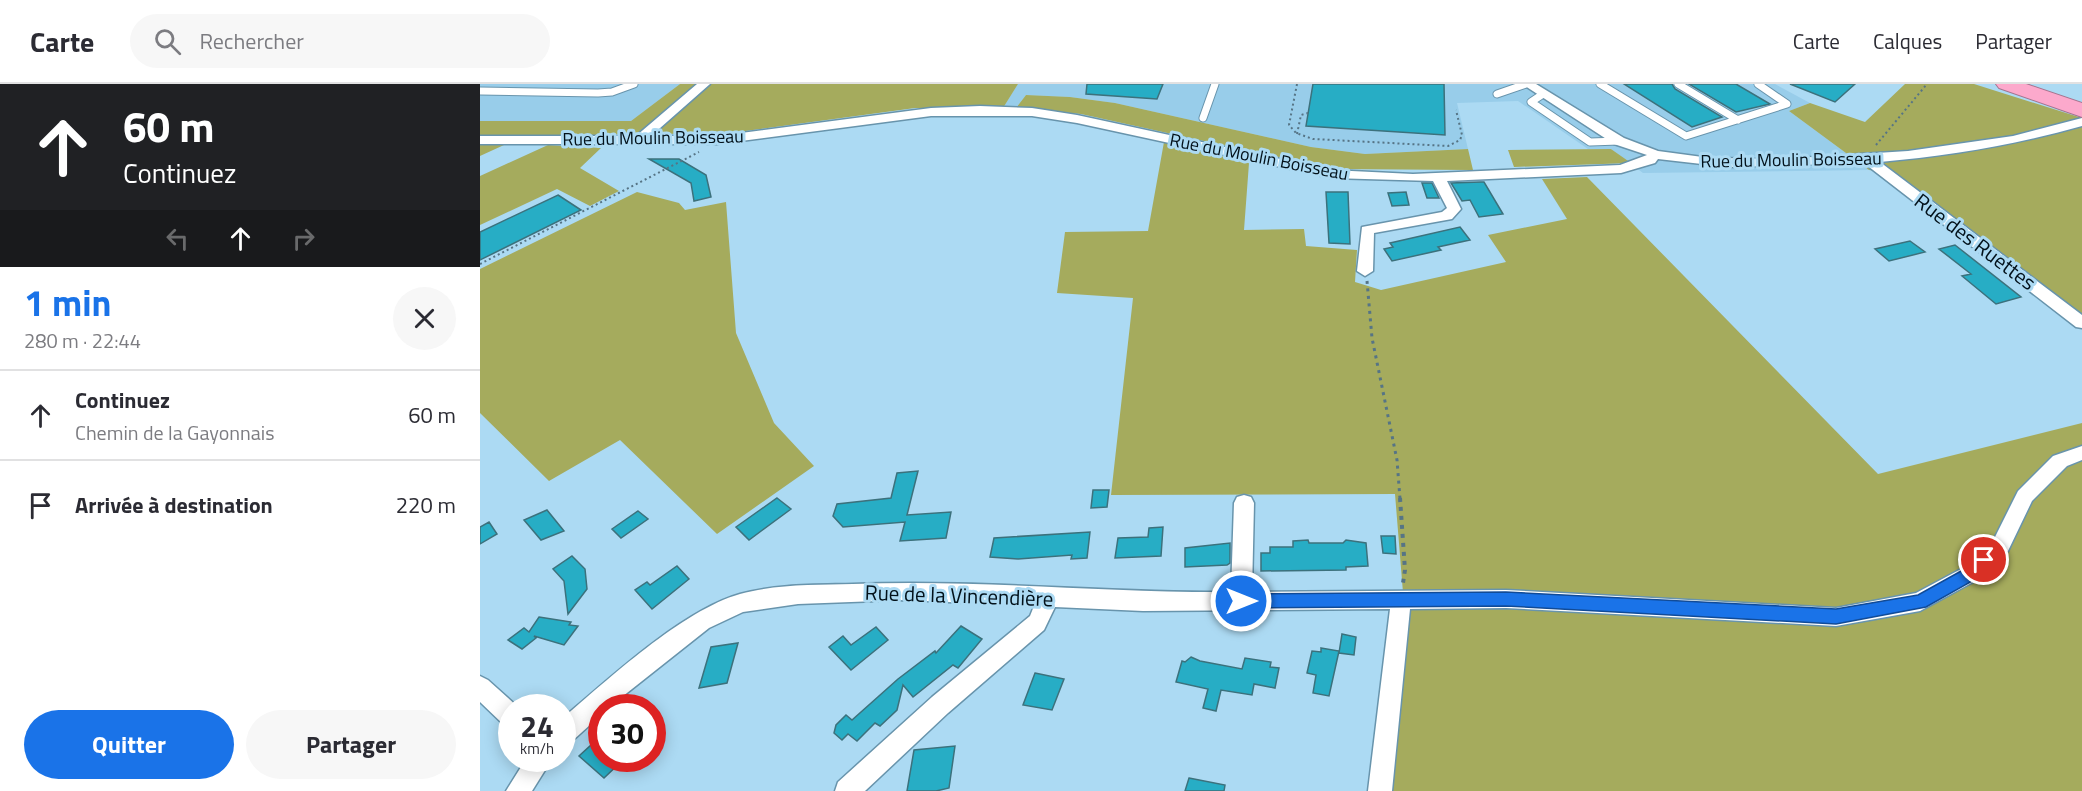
<!DOCTYPE html>
<html lang="fr">
<meta charset="utf-8">
<style>
:root{--surface:#fff;--page:#f7f7f7;--text:#2b2b33;--muted:#7c7c81;--line:#e1e1e2;--accent:#1a73e8}
body{margin:0;font-family:"Titillium Web",sans-serif;background:var(--page);color:var(--text);height:100vh;display:flex;flex-direction:column;font-size:22px;white-space:nowrap}
*{box-sizing:border-box;margin:0}
p{font-size:20px;color:var(--muted)}
.icon{flex:none;width:33px;height:33px;fill:none;stroke:currentColor;stroke-width:2;stroke-linecap:round;stroke-linejoin:round}
.map{position:relative;flex:1;overflow:hidden}
.panel{display:flex;flex-direction:column;background:var(--surface);width:480px}
.panel>*{flex:none}
.guide{background:#202124;color:#fff;overflow:hidden}
.speed{position:absolute;left:18px;top:610px;display:flex;gap:12px;font-size:30px;font-weight:700;text-align:center}
.speed>*{display:grid;place-content:center;width:78px;height:78px;border-radius:50%;background:var(--surface);box-shadow:0 3px 15px #0003;line-height:1}
.speed small{font-size:15px;font-weight:400}
.speed .limit{border:9px solid #d22;background:#fff;color:#111}
.pin{position:absolute;display:grid;place-items:center;width:51px;height:51px;color:#fff;margin:-26px;border:3px solid #fff;border-radius:50%;box-shadow:0 2px 6px #0007}
.me{position:absolute;width:66px;margin:-33px;rotate:90deg;stroke-linejoin:round;filter:drop-shadow(0 0 4px #0008)}
.turn{display:flex;align-items:center;gap:21px;height:126px;padding:0 24px;font-size:27px}
.turn .icon{width:78px;height:78px;stroke-width:2.5}
.turn b{display:block;font-size:42px;line-height:51px}
.lanes{display:flex;align-items:center;height:57px;padding:0 24px;background:#0003;justify-content:center;gap:30px;direction:ltr}
.lanes .off{opacity:.35}
.round{display:grid;place-items:center;flex:none;width:63px;height:63px;border-radius:32px;background:var(--page)}
.headline{display:flex;align-items:center;justify-content:space-between;height:102px;padding:0 24px}
h1{font-size:36px;font-weight:700;line-height:45px;color:var(--accent)}
.button{display:flex;gap:12px;margin-top:auto;padding:12px 24px}
.button a{flex:1;height:69px;border-radius:36px;background:var(--accent);color:#fff;font-size:24px;font-weight:700;line-height:69px;text-align:center}
.button a+a{background:var(--page);color:var(--text)}
ul{padding:0;list-style:none}
li{display:flex;align-items:center;gap:18px;height:90px;padding:0 24px;border-top:2px solid var(--line)}
li div{flex:1}
li b{display:block;font-size:22px}
li em{font-style:normal}
header{display:flex;align-items:center;gap:36px;box-sizing:border-box;height:84px;padding:0 30px;background:var(--surface);border-bottom:2px solid var(--line)}
header strong{font-size:28px}
nav{display:flex;gap:33px;margin-inline-start:auto;font-size:21px}
.search{width:420px;height:54px;background:var(--page);display:flex;align-items:center;gap:15px;box-sizing:border-box;padding:0 21px;border-radius:33px;color:var(--muted);font-size:22px}
main{display:flex;flex:1;min-height:0}
.map>svg:first-child{display:block}
.built{fill:#98cdea}
.green{fill:#a5ab5d}
.building{fill:#27adc5;stroke:#3c717c;stroke-width:1.5}
.lines{fill:none;stroke-linecap:round;stroke-linejoin:round}
.service-casing{stroke:#6894ac;stroke-width:9}
.minor-casing{stroke:#6894ac;stroke-width:3}
.motorway-casing{stroke:#a4748e;stroke-width:2}
.path-far2{stroke:#567485;stroke-width:2;stroke-dasharray:2 3;stroke-linecap:butt}
.path-far1{stroke:#567485;stroke-width:3;stroke-dasharray:3 4.5;stroke-linecap:butt}
.path{stroke:#567485;stroke-width:4;stroke-dasharray:4 5;stroke-linecap:butt}
.service{stroke:#fff;stroke-width:7}
.minor{fill:#fff;fill-rule:evenodd}
.motorway{fill:#fca9cc;fill-rule:evenodd}
.route{fill:#1a73e8;stroke:#114b97;stroke-width:1.5}
.labels{text-anchor:middle;stroke-width:6;stroke-linejoin:round;paint-order:stroke}
.far-street-label{font-size:18px;fill:#02111a;stroke:#acdaf3}
.street-label{font-size:21px;fill:#02111a;stroke:#acdaf3}
</style>
<header>
<strong>Carte</strong>
<div class="search"><svg class="icon" aria-label="search" viewBox="0 0 24 24"><circle cx="10" cy="10" r="6"/><path d="M15 15l6 6"/></svg>Rechercher</div>
<nav><a>Carte</a><a>Calques</a><a>Partager</a></nav>
</header>
<main>
<section class="panel">
<div class="guide">
<div class="turn"><svg class="icon" aria-label="ahead" viewBox="0 0 24 24"><path d="M12 20V5M6 11l6-6 6 6"/></svg><div><b>60 m</b>Continuez</div></div>
<div class="lanes"><svg class="icon off" aria-label="left" viewBox="0 0 24 24"><path d="M17 20v-9H6M10 6l-5 5 5 5"/></svg><svg class="icon" aria-label="ahead" viewBox="0 0 24 24"><path d="M12 20V5M6 11l6-6 6 6"/></svg><svg class="icon off" aria-label="right" viewBox="0 0 24 24"><path d="M7 20v-9h11M14 6l5 5-5 5"/></svg></div>
</div>
<div class="headline"><div><h1>1 min</h1><p>280 m · 22:44</p></div><a class="round"><svg class="icon" aria-label="close" viewBox="0 0 24 24"><path d="M6 6l12 12M18 6L6 18"/></svg></a></div>
<ul>
<li><svg class="icon" aria-label="ahead" viewBox="0 0 24 24"><path d="M12 20V5M6 11l6-6 6 6"/></svg><div><b>Continuez</b><p>Chemin de la Gayonnais</p></div><em>60 m</em></li>
<li><svg class="icon" aria-label="arrive" viewBox="0 0 24 24"><path d="M6 21V4h12l-3 4 3 4H6"/></svg><div><b>Arrivée à destination</b></div><em>220 m</em></li>
</ul>
<div class="button"><a>Quitter</a><a>Partager</a></div>
</section>
<div class="map">
<svg width="1602" height="707" viewBox="0 0 1602 707">
<rect width="100%" height="100%" fill="#acdaf3"/>
<!-- built -->
<path class="built" d="M0,0H200L151,37H0Z
M538,0H1295L1330,19L1309,27L1389,86L1163,89L1131,65H1108L1038,17L977,19L988,65L885,70L831,63L635,19L590,13L546,11L536,24H523Z"/>
<!-- green -->
<path class="green" d="M200,0H538L523,24H435L250,49L44,52L0,72V37H151Z
M1425,0H1494L1602,34V231L1409,88L1389,86L1309,27L1330,19L1385,38Z
M546,11L590,13L635,19L831,63L885,70L988,65L993,86L851,85L601,30L536,24Z
M684,58L769,79L764,146L824,145L826,162L877,166L875,198L901,206L1026,178L1008,151L1087,135L1062,95L1107,93L1398,390L1602,339V707H912L924,521L915,410L631,411L653,214L577,209L585,148L668,147Z
M68,61L121,64L100,84L139,107L110,122L77,105L0,141V92Z
M1131,65L1151,79L1034,83L1028,66Z
M157,108L199,119L205,126L246,118L256,249L294,339L334,382L237,450L140,356L69,397L0,329V185Z"/>
<!-- building -->
<path class="building" d="M607,0H683L677,15L606,10Z
M833,0H964L965,51L826,42Z
M1144,0H1192L1195,5L1242,33L1212,43Z
M1209,0H1256L1290,20L1256,28Z
M1310,0H1375L1355,18Z
M169,75H199L226,91L231,113L214,117L211,99Z
M1001,98H1004L1023,130L999,133L990,116L982,117L971,99Z
M942,99H952L959,114H947Z
M846,108H868L870,160L849,159Z
M926,108L929,121L912,122L908,109Z
M78,111L101,126L0,176V148Z
M980,143L990,156L958,163L961,166L912,177L904,165L913,163L910,159Z
M1430,157L1445,168L1409,177L1395,165Z
M1475,161L1541,213L1516,220L1482,192L1491,190L1459,165Z
M438,387L427,431L471,428L466,454L420,457L425,438L363,443L353,432L357,420L411,414L417,389Z
M613,406H629L627,423L611,424Z
M297,414L311,425L269,456L256,443Z
M67,426L84,447L61,456L44,436Z
M158,427L168,435L141,454L132,445Z
M9,438L17,450L0,460V443Z
M683,443L681,472L635,474L638,454L668,453L669,444Z
M610,448L607,474L591,475L592,471L538,475L510,473L514,454Z
M901,452H915L916,470L903,469Z
M828,456L829,459H863L866,456L886,459L888,482L866,483V486L781,487V469H790V463H813V457Z
M750,459V479L747,481L705,483V464Z
M92,472L105,485L107,505L88,530L84,497L73,485Z
M197,482L209,495L172,525L155,506L167,498L170,501Z
M59,533L91,538L89,541L98,542L84,561L54,552L56,554L42,565L28,556L44,544L49,548Z
M481,542L502,555L478,584L473,581L433,613L423,601L417,626L400,642L395,639L377,657L368,650L362,656L354,649L356,641L366,631L372,636L418,595L455,567L456,569Z
M396,543L408,556L371,586L349,563L363,552L371,561Z
M862,550L876,553L874,571L859,569Z
M258,559L247,599L219,604L231,563Z
M841,564L859,567L849,612L833,609L836,591L827,589L832,567L841,568Z
M711,573L720,577L762,585L765,574L791,578L790,583L799,584L795,604L774,600L772,611L741,606L736,627L723,624L728,605L696,598L702,577L705,578Z
M555,589L584,595L572,626L543,621Z
M122,651V675H144L124,694L99,672Z
M475,662L469,704L456,707H427L434,666Z
M709,694L745,701L744,707H705Z"/>
<g class="lines">
<!-- service casing -->
<g class="service-casing">
<path id="service" d="M1120,0L1206,52L1307,20L1278,0
M1198,0L1258,36
M0,7L118,9L132,8L154,0
M1017,10L1046,0
M1063,10L1051,18L1110,58L1139,57
M723,34L735,0"/>
</g>
<!-- minor casing -->
<g class="minor-casing">
<path id="minor" d="M217,0H230L171,52H238L451,24L500,22L552,24L597,31L851,86L933,90L1140,81L1167,71L1134,60L1042,0H1056L1144,54L1178,67L1230,74L1302,75L1428,67L1533,52L1602,34V42C1535,61 1469,72 1400,78L1602,231V244L1596,243L1384,79L1248,83L1178,75L1175,79L1141,89L967,97L981,125L972,135L894,149L893,187L885,192L877,187L882,143L962,128L967,124L953,97L851,94L597,39L552,32H451L238,60H0V52H156Z
M1602,362V376L1587,382L1552,417L1528,467L1495,497L1440,527L1356,542L1026,524L930,525L912,707H888L910,525L663,527L575,523L564,546L468,629L385,707H355L358,698L452,613L550,532L554,522L424,516L318,520L263,528L229,544L128,624H122V630L90,659L82,662V635C127,596 203,526 260,510C296,500 336,501 373,500C499,495 625,509 751,508L754,419L757,413L764,411L771,413L774,419L772,508L1026,506L1356,524L1436,509L1481,485L1514,455L1538,407L1573,372Z
M0,592L8,596L39,624H32V644L24,641L0,618Z
M46,675H72L52,707H26Z"/>
</g>
<!-- motorway casing -->
<g class="motorway-casing">
<path id="motorway" d="M1516,0H1546L1602,19V33L1519,4Z"/>
</g>
<!-- path-far2 -->
<path class="path-far2" d="M817,0L809,41L816,49L833,55L968,62L980,56L982,51L976,26
M817,50L821,31L828,29
M1396,61L1447,0
M0,180L219,68"/>
<!-- path-far1 -->
<path class="path-far1" d="M887,197L892,254L917,376L920,415"/>
<!-- path -->
<path class="path" d="M920,414L925,486L923,499"/>
<!-- service -->
<use href="#service" class="service"/>
<!-- minor -->
<use href="#minor" class="minor"/>
<!-- motorway -->
<use href="#motorway" class="motorway"/>
</g>
<!-- route -->
<path class="route" d="M1504,470L1512,476L1494,496L1446,523L1356,540L1026,522L761,524L756,522L753,517L756,512L761,510L1026,508L1356,525L1438,511L1483,486Z"/>
<g class="labels">
<!-- far-street labels -->
<g class="far-street-label">
<text transform="translate(173 54) rotate(-1)" y="6">Rue du Moulin Boisseau</text>
<text transform="translate(779 73) rotate(11)" y="6">Rue du Moulin Boisseau</text>
<text transform="translate(1311 76) rotate(-1)" y="6">Rue du Moulin Boisseau</text>
</g>
<!-- street labels -->
<g class="street-label">
<text transform="translate(1495 158) rotate(37)" y="7">Rue des Ruettes</text>
<text transform="translate(479 512) rotate(2)" y="7">Rue de la Vincendière</text>
</g>
</g>
</svg>
<div class="speed"><div>24<small>km/h</small></div><div class="limit">30</div></div>
<div class="pin" style="left:1504px;top:476px;background:#d93025"><svg class="icon" aria-label="arrive" viewBox="0 0 24 24"><path d="M6 21V4h12l-3 4 3 4H6"/></svg></div>
<svg class="me" style="left:761px;top:517px" viewBox="-20 -20 40 40"><circle r="17" fill="#1a73e8" stroke="#fff" stroke-width="3"/><path d="M0-11L8 9 0 5-8 9z" fill="#fff"/></svg>
</div>
</main>
